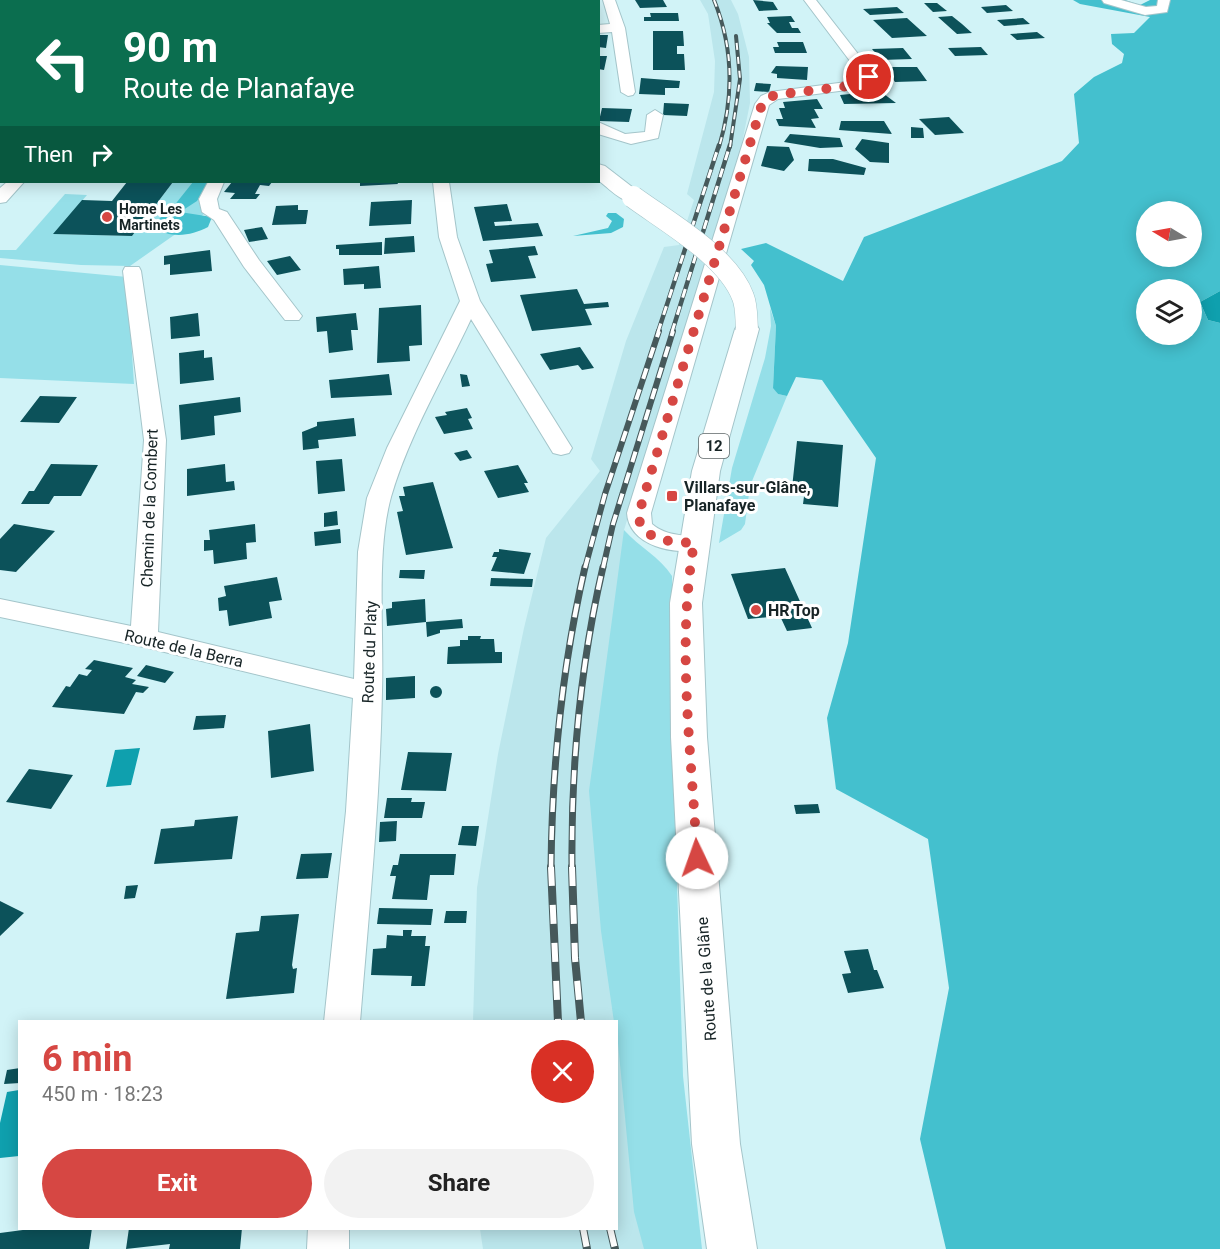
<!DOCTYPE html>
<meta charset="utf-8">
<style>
:root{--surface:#fff;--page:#f2f2f2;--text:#222;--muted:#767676;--accent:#d64743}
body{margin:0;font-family:Roboto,sans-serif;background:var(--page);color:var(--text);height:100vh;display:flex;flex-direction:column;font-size:22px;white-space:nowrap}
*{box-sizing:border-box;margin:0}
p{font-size:20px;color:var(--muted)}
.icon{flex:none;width:33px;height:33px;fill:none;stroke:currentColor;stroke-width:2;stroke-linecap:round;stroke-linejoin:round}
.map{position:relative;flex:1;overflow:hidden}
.side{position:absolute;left:18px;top:1020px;width:600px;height:210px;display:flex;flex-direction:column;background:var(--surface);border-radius:0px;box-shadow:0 3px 15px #0003}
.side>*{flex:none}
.hud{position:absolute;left:0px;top:0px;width:600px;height:183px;box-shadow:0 3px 15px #0003;background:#0b6e4f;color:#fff;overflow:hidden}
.needle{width:39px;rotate:280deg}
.controls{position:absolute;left:1136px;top:201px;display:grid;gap:12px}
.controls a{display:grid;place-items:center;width:66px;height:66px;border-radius:50%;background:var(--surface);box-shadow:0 3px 15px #0003;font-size:30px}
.pin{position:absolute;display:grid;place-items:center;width:51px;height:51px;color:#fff;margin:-26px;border:3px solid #fff;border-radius:50%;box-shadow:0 2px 6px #0007}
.me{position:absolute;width:66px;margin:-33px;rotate:357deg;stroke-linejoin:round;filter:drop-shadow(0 0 4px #0008)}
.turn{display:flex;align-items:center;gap:21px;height:126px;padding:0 24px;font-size:27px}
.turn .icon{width:78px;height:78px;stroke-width:2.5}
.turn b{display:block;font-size:42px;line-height:51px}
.then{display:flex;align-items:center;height:57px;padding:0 24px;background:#0003;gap:12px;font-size:22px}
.round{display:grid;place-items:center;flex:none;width:63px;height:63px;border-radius:32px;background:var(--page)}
.summary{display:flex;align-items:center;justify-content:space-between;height:102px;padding:0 24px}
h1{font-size:36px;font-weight:700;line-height:45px;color:var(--accent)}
.primary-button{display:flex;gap:12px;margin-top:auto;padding:12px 24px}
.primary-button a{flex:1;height:69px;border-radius:36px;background:var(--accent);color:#fff;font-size:24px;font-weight:700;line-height:69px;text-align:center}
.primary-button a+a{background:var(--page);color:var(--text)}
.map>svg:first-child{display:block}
.built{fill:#bbe6ec}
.green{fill:#95dfe8}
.forest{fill:#44c0ce;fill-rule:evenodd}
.water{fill:#0fa0ae}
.building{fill:#0c525a}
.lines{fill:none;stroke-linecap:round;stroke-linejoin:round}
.minor-casing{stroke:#a4c5ca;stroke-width:2}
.primary-casing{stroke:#a4c5ca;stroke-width:2}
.minor{fill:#fff;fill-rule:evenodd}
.primary{fill:#fff;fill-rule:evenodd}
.rail-far4-casing{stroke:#46595b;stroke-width:4}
.rail-far3-casing{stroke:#46595b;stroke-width:4.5}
.rail-far2-casing{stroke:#46595b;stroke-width:6}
.rail-far1-casing{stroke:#46595b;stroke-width:7}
.rail-casing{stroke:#46595b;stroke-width:8}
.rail-far4{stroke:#fff;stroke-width:2;stroke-dasharray:7;stroke-linecap:butt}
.rail-far3{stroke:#fff;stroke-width:3;stroke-dasharray:9;stroke-linecap:butt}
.rail-far2{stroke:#fff;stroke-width:4;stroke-dasharray:11;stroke-linecap:butt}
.rail-far1{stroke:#fff;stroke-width:4.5;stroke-dasharray:14;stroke-linecap:butt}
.rail{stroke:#fff;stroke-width:6;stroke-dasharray:19;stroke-linecap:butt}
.primary-bridge-casing{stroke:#a4c5ca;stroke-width:23;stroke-linecap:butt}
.primary-bridge{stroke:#fff;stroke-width:22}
.route{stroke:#d64743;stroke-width:10;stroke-dasharray:0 18}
.poi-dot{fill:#d64743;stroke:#fff;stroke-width:2}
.labels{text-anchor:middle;stroke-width:6;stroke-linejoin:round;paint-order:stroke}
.far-poi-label{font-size:14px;font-weight:bold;fill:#172426;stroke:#fff;text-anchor:start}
.shield{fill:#fff;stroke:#5d6667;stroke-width:1.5}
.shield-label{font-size:15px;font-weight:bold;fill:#172426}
.poi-label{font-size:16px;font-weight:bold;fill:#172426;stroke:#fff;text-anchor:start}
.street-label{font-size:16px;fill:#172426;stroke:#fff}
</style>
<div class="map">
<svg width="1220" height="1249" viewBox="0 0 1220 1249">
<rect width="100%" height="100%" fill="#d1f3f7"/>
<!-- built -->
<path class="built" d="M700,0H731L738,14L749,57L750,103L740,153L624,530L688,1249H483L480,1229L616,1228V1022H473L477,888L498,754L524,628L546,538L600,471L591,459L626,341L664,247L679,245L694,200L687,194L714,92L715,61L708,14Z"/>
<!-- green -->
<path class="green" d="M173,182H212L203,200L207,212L130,266L81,265L0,258V250H16L65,194L87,195L54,234L132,236Z
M0,265L127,277L134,384L0,378Z
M770,308L776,326L773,387L778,394L787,396L750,486L745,524L741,530L719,543L732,468L765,358L771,326Z
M624,530C639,547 660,557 672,576L674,788L683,1076L702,1249H644L634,1212L616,1022H614L601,931L589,791Z"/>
<!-- forest -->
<path class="forest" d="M1073,0H1125L1140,5L1150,0H1220V291L1200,302L1208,320L1220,323V1249H946L920,1139L949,988L928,839L836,789L827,718L848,643L876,458L822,380L796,377L787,396L778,394L773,388L776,326L764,285L751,265L754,261L741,249L766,243L843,281L864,237L1062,161L1079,143L1074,94L1094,77L1122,63L1124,54L1112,44L1111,34L1134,33L1150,17L1080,4ZM1146,212H1191V256H1146ZM1146,290H1191V334H1146Z
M193,182H208L197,201L180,212L212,217L208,227C191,236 170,239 154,227L160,218L169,212Z
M608,213H616L624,219L623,227L611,233L573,236L608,228L612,221L606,216Z"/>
<!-- water -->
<path class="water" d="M1220,291V323L1208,320L1200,302Z
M140,748L131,785L106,787L115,750Z
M19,1090V1156L0,1158V1123L7,1092Z"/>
<!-- building -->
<path class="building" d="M635,0H663L667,7L640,8Z
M753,0L773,2L778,10L759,11Z
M924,3H937L947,11L933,12Z
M1006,5L1013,11L987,13L981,7Z
M897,7L904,13L870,15L863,9Z
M650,13H678L679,21H644V17H651Z
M791,16L795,22H789L792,28H798L801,33H777L767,23H770L767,17Z
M952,16L962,24L972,33L957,34L938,17Z
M907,18L927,36L892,38L873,20Z
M1023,18L1030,24L1004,26L997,20Z
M653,31H683L684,46H677V54H684L685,70H653Z
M1037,32L1045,38L1017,40L1010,34Z
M598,35H608L606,48L598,47Z
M777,42H803L807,53H775L773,47H779Z
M981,47L988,55L955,56L948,48Z
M903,48L912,59L881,60L872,49Z
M598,56H607L604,70L598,69Z
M873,65H886L888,67H917L927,81L895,82L889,73H878Z
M776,66L808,67L807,80L777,78V74L771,73Z
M641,78L680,81L679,88H665V95L639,94Z
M756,83L771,84L769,92L754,91Z
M880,91L896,103L844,104L840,95Z
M817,99L823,109H814L819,118L811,119L816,128L779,126L776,119H783L779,108H785L783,102Z
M664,103L689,104L687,116L663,115Z
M602,108L632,109L629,122L599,121Z
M949,117L964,133L935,135L919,119Z
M841,121H884L892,134L839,130Z
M911,127L923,128L924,138H911Z
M790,134L840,138L843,147L820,148L784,142Z
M862,139L889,143V163L870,162L855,149Z
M767,146L789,147L794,160L784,171L761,166Z
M809,159H833L866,168L864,175L808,171Z
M127,182H173L132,236L53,234L82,200L112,201Z
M232,182H272L269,186L260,185L255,194H260L256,199H230L235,193L224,192Z
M360,182H397L398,184L360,186Z
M412,200L411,224L369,226L371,202Z
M507,204L512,221L494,222L495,226L538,223L543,236L483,241L474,207Z
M298,205V210H308L306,224L272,225L276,206Z
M262,227L268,239L249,242L244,230Z
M414,236L415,252L384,254L385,238Z
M382,242V255H339V249H336V245Z
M535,246L538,255L528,256L536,278L491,282L486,264L493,263L489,250Z
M210,250L212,271L170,275V264L164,265V256Z
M290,256L301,270L277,275L267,261Z
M379,266L381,288L364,289V284L344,285L343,269Z
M577,289L584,304L608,302L609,307L585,309L592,325L532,331L520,295Z
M421,305L422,345L409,346L410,361L377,363L379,308Z
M198,313L200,336L171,339L170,317Z
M356,313L358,330H351L353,350L329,353L327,331L317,332L316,317Z
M580,347L594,368L582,370L578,365L550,370L540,354Z
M204,350V358L212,357L214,380L180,384L179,353Z
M389,374L392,395L331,398L329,380Z
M460,374L467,375L470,386L462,387Z
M40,396L77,397L59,423L20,422Z
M240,397L241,412L214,416L215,435L181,440L179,405Z
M467,408L472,418L468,419L473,429L444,434L435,417L447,415L445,412Z
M354,418L356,436L318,440L319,448L303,450L302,432L317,426V422Z
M797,441L843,445L838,507L803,504L805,489L792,488Z
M467,450L472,458L460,461L454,453Z
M342,459L345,491L318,494L316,461Z
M51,464L98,465L81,496H54L49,504H21L29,491H34Z
M225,464L226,482L234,481L235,490L187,496V469Z
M518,465L528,483H524L529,492L498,498L484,471Z
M433,482L453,548L406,555L397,512L403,511L399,496H405L403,487Z
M337,511L338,525L324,527V513Z
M14,524L55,531L16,572L0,570V539Z
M255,524L256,542L246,543L247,559L214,564L213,550L204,551V540H210L209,530Z
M340,529L341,543L315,546L314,532Z
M499,549L531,553L524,574L491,571L497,557H492L494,552H499Z
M785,568L812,628L787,631L780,616L748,619L731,574Z
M400,570H425L424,579L399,578Z
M277,577L282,600L269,602L272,618L229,626L227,610L219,611L218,598L226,596L224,586Z
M491,578L533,579L532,587L490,586Z
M425,599L426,622L387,626L386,609L392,608V602Z
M462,619L463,628L440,630V633L427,637L426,622Z
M468,636H481L480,639H494L495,652H502V663L447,664L448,647L460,646V640H468Z
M94,660L133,668L125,677L136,680L132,684L149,687L143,693L136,692L124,714L52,707L66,686L70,687L79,674L87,676L92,670L85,669Z
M146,665L174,672L165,683L137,676Z
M415,676V698L386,700V678Z
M430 692a6 6 0 1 1 12 0a6 6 0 1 1-12 0Z
M226,715L224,728L193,730L196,716Z
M310,724L314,771L271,778L268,731Z
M408,752L452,753L446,791L401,790Z
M29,769L73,775L51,809L6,802Z
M387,798H412L411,802H425L422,818H384Z
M818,804L820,813L796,814L794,805Z
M238,816L232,859L154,864L161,829L194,826L195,820Z
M397,821L396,841L379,842L380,822Z
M462,826H479L476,846L458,845Z
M332,853L328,878L296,879L301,854Z
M400,854H456L454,875H430L427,900L392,899L396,876H390L393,865H398Z
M138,885L135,898L124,899L126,886Z
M0,901L24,913L0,936Z
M379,908L433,909L431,925L377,924Z
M446,911H467L466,923H444Z
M299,914L292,965L293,969L297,968L294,993L226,999L236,933L259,931L261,916Z
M403,930H412L411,936H426L425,946H430L425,986H411L412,976L371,975L373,949L386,948L387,935L403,936Z
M868,949L874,970H877L884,988L848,993L842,974L851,973L844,951Z
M20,1068V1083L4,1084L7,1070Z
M38,1228H92L89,1249H0V1233Z
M129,1228H242L240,1249H169L170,1244L126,1249Z"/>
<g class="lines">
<!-- minor casing -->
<g class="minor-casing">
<path id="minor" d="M63,0H77L62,2Z
M191,0H203L190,2Z
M312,0H324L311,2Z
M603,0H615L625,28L635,92L633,95L628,96L621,92L612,32L598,33V25L610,24Z
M804,0H816L876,77L871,84L862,88L778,99L769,105L651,513L652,524C667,537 685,534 703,539L707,544L703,549C675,556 629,546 627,513L755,104L761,96L770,92L854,81L862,77Z
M1102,0H1121L1146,7L1157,6L1158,0H1170L1167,12L1145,15L1104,3Z
M0,21H2V29H0Z
M655,110L663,115L658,138L631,144L598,134V122L625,134L645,132L647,115Z
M0,158H2V168H0Z
M7,182H24L6,202L0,203V188Z
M208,182H224L217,199L219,209L227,212L259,260L299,312L302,316L299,320H285L244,267L214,220L202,212L199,199Z
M433,182H449L457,237L480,301L572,448L569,453L561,455L553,453L471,319C444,377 409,435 391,497C376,551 384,633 382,691C380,802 369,911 360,1022H324L346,811L353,698L144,647L0,617V599L131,626L144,440L123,271L125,267H139L141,271L166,440L158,632L354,679L358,552L367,498L387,448L460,301L439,237Z
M308,1228H349V1249H307Z"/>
</g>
<!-- primary casing -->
<g class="primary-casing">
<path id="primary" d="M417,0H433V2H417Z
M598,164L605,166L640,193L643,197L640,201C624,206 611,190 598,180Z
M747,322L756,324L759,329L720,471L702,603L707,737L740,1144L757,1249H707L692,1144L671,737L670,603L692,471L735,329L738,324Z"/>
</g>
<!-- minor -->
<use href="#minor" class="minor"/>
<!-- primary -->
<use href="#primary" class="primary"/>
<!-- rail-far4 casing -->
<g class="rail-far4-casing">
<path id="rail-far4" d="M714,0C734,49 734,97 719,147
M730,147L740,79L736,36"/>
</g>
<!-- rail-far3 casing -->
<g class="rail-far3-casing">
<path id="rail-far3" d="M658,332L719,145
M672,332L730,145"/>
</g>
<!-- rail-far2 casing -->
<g class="rail-far2-casing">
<path id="rail-far2" d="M585,568L605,494L659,331
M603,568L613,524L673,331"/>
</g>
<!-- rail-far1 casing -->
<g class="rail-far1-casing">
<path id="rail-far1" d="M551,868C552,766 562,667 585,567
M572,868C571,767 580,666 603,567"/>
</g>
<!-- rail casing -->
<g class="rail-casing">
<path id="rail" d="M551,867L558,1022
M572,867L575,958L581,1022
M583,1228L587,1249
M610,1228L615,1249"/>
</g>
<!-- rail-far4 -->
<use href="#rail-far4" class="rail-far4"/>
<!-- rail-far3 -->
<use href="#rail-far3" class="rail-far3"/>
<!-- rail-far2 -->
<use href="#rail-far2" class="rail-far2"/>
<!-- rail-far1 -->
<use href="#rail-far1" class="rail-far1"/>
<!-- rail -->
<use href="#rail" class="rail"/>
<!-- primary-bridge casing -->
<g class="primary-bridge-casing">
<path id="primary-bridge" d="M633,197C667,222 728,256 743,297C747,307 746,318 747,329"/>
</g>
<!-- primary-bridge -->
<use href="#primary-bridge" class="primary-bridge"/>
</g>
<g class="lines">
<!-- route -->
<path class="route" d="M697,858C692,754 676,647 694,543C675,542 652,542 640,525L639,513L762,104L766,99L775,95L857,85L866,81L869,77"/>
</g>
<!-- markers -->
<g class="poi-dot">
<circle cx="107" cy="217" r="6"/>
<rect x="666" y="490" width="12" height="12" rx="3"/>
<circle cx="756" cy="610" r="6"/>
</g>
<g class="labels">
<!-- far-poi labels -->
<g class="far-poi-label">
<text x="119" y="214">Home Les<tspan x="119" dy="16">Martinets</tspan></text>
</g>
<!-- shield labels -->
<rect class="shield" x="699" y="434" width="30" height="24" rx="4.5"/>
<g class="shield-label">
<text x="714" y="451">12</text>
</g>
<!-- poi labels -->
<g class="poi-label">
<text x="684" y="493">Villars-sur-Glâne,<tspan x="684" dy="18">Planafaye</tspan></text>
<text x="768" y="616">HR Top</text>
</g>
<!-- street labels -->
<g class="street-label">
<text transform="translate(149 508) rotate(-88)" y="6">Chemin de la Combert</text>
<text transform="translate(184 648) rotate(13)" y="6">Route de la Berra</text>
<text transform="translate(369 652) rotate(-88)" y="6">Route du Platy</text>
<text transform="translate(706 979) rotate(-94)" y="6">Route de la Glâne</text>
</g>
</g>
</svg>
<div class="controls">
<a><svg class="needle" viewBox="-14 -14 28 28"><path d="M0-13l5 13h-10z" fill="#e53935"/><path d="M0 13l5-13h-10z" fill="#767676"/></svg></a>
<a><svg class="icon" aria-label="layers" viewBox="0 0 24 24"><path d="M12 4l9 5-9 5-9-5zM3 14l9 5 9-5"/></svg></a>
</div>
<div class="pin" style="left:869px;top:77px;background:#d93025"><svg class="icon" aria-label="arrive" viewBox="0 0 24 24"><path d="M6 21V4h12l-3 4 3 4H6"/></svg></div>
<svg class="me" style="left:697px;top:858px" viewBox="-20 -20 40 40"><circle r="19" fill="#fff"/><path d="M0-13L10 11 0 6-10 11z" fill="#d64743"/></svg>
<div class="hud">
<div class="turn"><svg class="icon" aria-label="left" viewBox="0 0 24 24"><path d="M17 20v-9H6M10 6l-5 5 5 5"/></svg><div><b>90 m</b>Route de Planafaye</div></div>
<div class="then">Then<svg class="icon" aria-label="right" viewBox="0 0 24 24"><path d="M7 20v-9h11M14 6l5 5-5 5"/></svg></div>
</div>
<section class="side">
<div class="summary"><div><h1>6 min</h1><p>450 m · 18:23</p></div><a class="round" style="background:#d93025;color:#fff"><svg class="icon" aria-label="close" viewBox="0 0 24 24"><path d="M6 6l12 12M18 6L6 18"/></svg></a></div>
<div class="primary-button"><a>Exit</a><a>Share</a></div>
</section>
</div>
